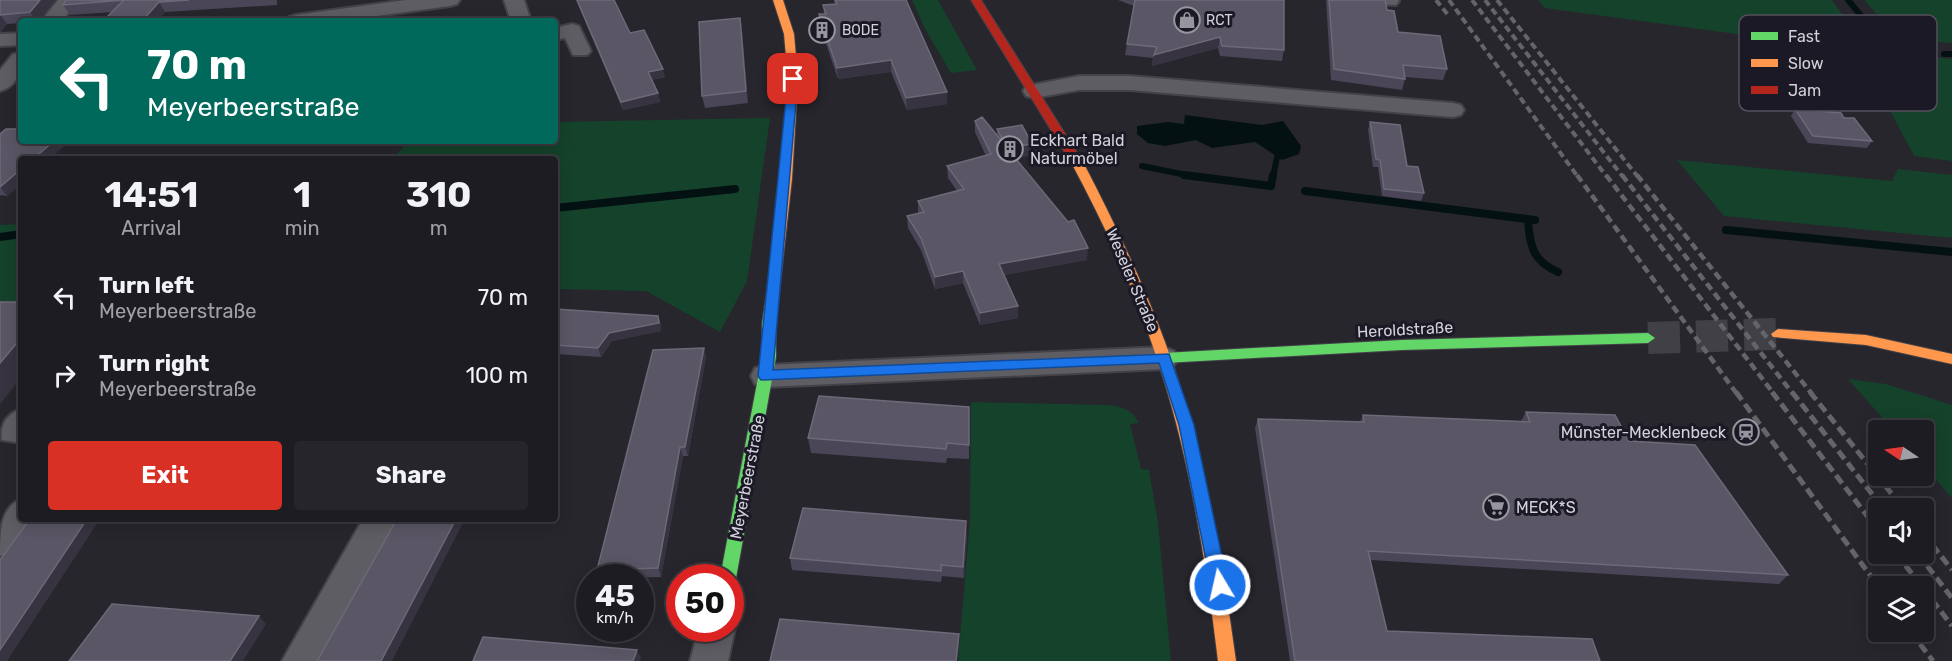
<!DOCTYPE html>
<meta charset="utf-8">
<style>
:root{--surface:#1d1c22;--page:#25252a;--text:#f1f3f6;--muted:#a0a1a5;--line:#3b3a40;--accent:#d93025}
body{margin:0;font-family:Rubik,sans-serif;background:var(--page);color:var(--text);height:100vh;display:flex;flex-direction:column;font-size:22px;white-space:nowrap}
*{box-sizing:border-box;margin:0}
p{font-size:20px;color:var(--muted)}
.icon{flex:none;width:33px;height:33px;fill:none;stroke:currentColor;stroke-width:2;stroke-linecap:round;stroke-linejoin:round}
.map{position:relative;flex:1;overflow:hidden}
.sheet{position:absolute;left:18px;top:156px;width:540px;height:366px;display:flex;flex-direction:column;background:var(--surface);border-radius:6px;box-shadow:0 3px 15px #0003,0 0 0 2px var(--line)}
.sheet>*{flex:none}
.hud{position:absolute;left:18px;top:18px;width:540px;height:126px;border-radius:6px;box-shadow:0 3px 15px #0003,0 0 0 2px var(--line);background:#00695c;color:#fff;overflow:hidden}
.needle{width:39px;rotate:283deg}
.tools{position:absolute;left:1868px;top:420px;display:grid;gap:12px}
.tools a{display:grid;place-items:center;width:66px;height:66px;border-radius:6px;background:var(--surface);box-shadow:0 3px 15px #0003,0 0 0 2px var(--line);font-size:30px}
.speed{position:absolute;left:576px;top:564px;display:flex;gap:12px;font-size:30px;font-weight:700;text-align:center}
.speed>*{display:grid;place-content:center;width:78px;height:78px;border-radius:50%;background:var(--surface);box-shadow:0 3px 15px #0003,0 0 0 2px var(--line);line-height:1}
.speed small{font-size:15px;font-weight:400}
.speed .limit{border:9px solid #d22;background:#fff;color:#111}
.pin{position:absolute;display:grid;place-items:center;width:51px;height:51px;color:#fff;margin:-26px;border-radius:12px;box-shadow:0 3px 9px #0006}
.me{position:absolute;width:66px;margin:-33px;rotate:351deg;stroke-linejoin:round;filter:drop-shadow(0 0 4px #0008)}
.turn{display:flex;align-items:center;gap:21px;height:126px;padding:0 30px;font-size:27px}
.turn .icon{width:78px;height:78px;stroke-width:2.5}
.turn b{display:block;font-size:42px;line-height:51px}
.eta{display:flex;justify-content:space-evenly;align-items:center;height:102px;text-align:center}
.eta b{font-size:36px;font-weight:700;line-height:42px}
.cta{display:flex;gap:12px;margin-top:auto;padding:12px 30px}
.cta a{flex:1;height:69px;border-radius:6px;background:var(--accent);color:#fff;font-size:24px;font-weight:700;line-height:69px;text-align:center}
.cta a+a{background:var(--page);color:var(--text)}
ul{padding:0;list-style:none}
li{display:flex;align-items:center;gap:18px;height:78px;padding:0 30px}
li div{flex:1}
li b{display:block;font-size:22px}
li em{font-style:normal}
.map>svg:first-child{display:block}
.green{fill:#15422b}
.water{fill:#041113}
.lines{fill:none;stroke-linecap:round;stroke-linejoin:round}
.stream-far1{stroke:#041113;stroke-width:6}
.stream{stroke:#041113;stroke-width:8}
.secondary-tunnel{stroke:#414047;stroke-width:32;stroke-dasharray:32 16;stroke-linecap:butt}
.street-casing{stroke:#434248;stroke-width:4}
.fast-casing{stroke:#434248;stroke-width:2}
.slow-casing{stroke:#434248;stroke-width:2}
.jam-casing{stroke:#434248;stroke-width:2}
.street{fill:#5e5d63;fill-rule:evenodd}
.fast{fill:#63d668;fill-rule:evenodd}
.slow{fill:#ff974d;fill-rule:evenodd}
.jam{fill:#b3261e;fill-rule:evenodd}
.rail-far2{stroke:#656569;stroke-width:4;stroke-dasharray:7 4;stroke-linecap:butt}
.rail-far1{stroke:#656569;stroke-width:4.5;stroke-dasharray:8 4.5;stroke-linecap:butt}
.rail{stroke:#656569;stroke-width:5;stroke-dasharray:10 5;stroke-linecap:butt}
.wall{fill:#4b4657}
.shaded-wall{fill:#373340}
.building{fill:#5a5665;stroke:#6d6978;stroke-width:1.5}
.route{fill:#1a73e8;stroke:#114b97;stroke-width:1.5}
.labels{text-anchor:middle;stroke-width:6;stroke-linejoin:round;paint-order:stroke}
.far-poi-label{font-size:14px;fill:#d3d2db;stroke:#1c1926;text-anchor:start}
.poi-label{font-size:16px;fill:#d3d2db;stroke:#1c1926;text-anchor:start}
.street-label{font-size:16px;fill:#d3d2db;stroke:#1c1926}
.key{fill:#1c1926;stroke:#53505c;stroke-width:1.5}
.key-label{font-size:16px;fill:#d3d2db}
</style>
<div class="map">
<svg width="1952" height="661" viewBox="0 0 1952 661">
<rect width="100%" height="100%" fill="#27262d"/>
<!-- green -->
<path class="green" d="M912,0H938L977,70L951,73L925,29Z
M1538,0H1832L1859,38H1766L1545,8Z
M1864,0H1952V43L1899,39Z
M1920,56L1952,59V161L1914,156L1864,61Z
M770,118L747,281L720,332L646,291L555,289V159H391L410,141H555V122Z
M1677,160L1892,181L1898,169L1952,175V238L1724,216Z
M21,224V304L0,306V225Z
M1848,379L1886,384L1952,405V498L1923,465V430H1893Z
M971,402L1108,405C1122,407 1132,409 1139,423L1130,424L1141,469L1149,470L1158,523L1171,661H958L970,519Z"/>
<!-- water -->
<path class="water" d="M1185,115L1262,125L1283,121L1301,146L1299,154L1282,160L1255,142L1212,148L1196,140L1165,146L1148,143L1137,134V126L1168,122L1184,124Z"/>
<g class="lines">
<!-- stream-far1 -->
<path class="stream-far1" d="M1848,0L1879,37
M1885,44L1902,54L1933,52
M1944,54H1952
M1142,166L1196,177
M1273,177L1277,157"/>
<!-- stream -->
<path class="stream" d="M1184,175L1271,186L1273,175
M1305,191L1535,220
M555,208L735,189
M1528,221C1530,247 1533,261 1558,272
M1726,230L1952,252
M0,237L21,234"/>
<!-- secondary-tunnel -->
<path class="secondary-tunnel" d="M1648,338L1778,334"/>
<!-- street casing -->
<g class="street-casing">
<path id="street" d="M58,0H79L62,21H41Z
M406,0H460L457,4L450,6L340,21H286L289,17L296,15Z
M504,0H524L531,21H511Z
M1367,0H1398L1399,1L1396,5L1370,4Z
M572,24L579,26L591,51L587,55H573L565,38L555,40V28Z
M21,33V45L0,46V34Z
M21,53C21,69 19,86 0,91V70L13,54Z
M1079,76H1130L1453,103L1461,105L1464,110L1461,115L1453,117L1130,90H1079L1034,98L1026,96L1023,91L1026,86Z
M1164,347L1174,351L1179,358L1174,365L1164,369L766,387L755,384L751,376L755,368L766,365Z
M21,409V443L2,440C0,424 7,414 21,409Z
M21,499V519H35L12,552L0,556C0,532 0,508 21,499Z
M363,519H398L321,661H282Z
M730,618L735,628L728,661H690L699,628H730Z"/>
</g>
<!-- fast casing -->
<g class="fast-casing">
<path id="fast" d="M775,273L781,277L776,324V357L736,578L730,584V578H720L762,357V324L769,277Z
M1648,333L1655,338L1648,343L1402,350L1164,363L1157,358L1164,353L1402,340Z"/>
</g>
<!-- slow casing -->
<g class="slow-casing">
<path id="slow" d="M773,0H783L794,34L798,79L792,179L781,277L775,281L769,277L780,179L788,79L784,34Z
M1078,161L1084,164C1114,222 1142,280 1165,342C1203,444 1221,553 1236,661H1218C1205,553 1188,446 1152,344C1131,281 1103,222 1072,164Z
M1778,329L1866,335L1952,354V364L1866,345L1773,337L1771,334Z"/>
</g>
<!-- jam casing -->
<g class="jam-casing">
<path id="jam" d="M971,0H981L1084,164L1082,166H1074L1072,164Z"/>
</g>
<!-- street -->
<use href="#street" class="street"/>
<!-- fast -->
<use href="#fast" class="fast"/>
<!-- slow -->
<use href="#slow" class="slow"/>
<!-- jam -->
<use href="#jam" class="jam"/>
<!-- rail-far2 -->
<path class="rail-far2" d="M1436,0L1448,15
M1449,0L1578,177
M1472,0L1607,177
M1485,0L1623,177
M1497,0L1638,177"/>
<!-- rail-far1 -->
<path class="rail-far1" d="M1577,175L1737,394
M1606,175L1774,394
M1622,175L1793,394
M1637,175L1812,394"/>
<!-- rail -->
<path class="rail" d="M1736,392L1878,586
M1772,392L1878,530
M1792,392L1883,508
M1810,392L1903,508
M1923,533L1952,570
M1896,554L1922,586
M1918,554L1952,598
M1923,588L1952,626
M1911,632L1933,661"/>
</g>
<!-- wall -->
<path class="wall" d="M0,0H56L37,21H21V23L7,24L0,33Z
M66,0H277V5L165,12L157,21H103L113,12L70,15L63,5Z
M576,0H614L630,33L665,77L651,80L658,93L660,102L623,110Z
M834,0H906L947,104L907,110L891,72L838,79L820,26L819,14H824L823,5L835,4Z
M1118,0H1284V50L1282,61L1220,56L1218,48L1152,66L1153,58L1125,55L1134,6Z
M1326,0H1385L1387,10L1398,32L1447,69L1443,80L1405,77V79L1402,90L1331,80Z
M740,18L742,30L748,103L705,108L702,96Z
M1795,109L1844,118L1872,141L1867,148L1808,143L1791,116Z
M975,121L997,136V129L1032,155L1016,158L1087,260L1004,275L1018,318L980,325L963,283L935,289L921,250L908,228L907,216L918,213V201L957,191L948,178L947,166L986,156L975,132Z
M1370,122L1407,166L1424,193L1421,201L1382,196L1378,167H1373L1368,130Z
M0,134L21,159V184L7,196L1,195L0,196Z
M555,309L658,316L661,325V331L612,341L601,357L556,354L555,357Z
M704,348L706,357L688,456H683L661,577L600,578L597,570Z
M969,407V459L947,458L946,463L811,453L808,438Z
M1526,412L1629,441L1788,575L1779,584L1370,560L1387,631L1600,661H1290L1255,428L1258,419L1360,422L1363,415L1521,421Z
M284,519H321L319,522Z
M967,533L964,578L942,576L941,582L792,570L790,558Z"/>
<!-- shaded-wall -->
<path class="shaded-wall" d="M40,0H56L37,21H36L30,12Z
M159,2L165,12L157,21H142Z
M0,14L7,24L0,33Z
M740,18L742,30L748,103L746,91Z
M1220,37L1218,48L1152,66L1154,55Z
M891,60V72L838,79L837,68Z
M663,69L665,77L650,80L648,72Z
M947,92V104L907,110L906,98Z
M658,93L660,102L623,110L621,102Z
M54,141H70L50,159H33Z
M1032,144V155L1007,159V148Z
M21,169V184L7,196L0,187Z
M1088,248L1087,260L999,276V264Z
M963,271V283L935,289V277Z
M1018,306V318L980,325V313Z
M658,316L661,325V331L612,341L601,357L598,348L609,333Z
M21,338V378L0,404V363Z
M704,348L706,357L688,456L685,447Z
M680,447L683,456L661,577L658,568Z
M87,519H100L7,661H0V650Z
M456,519H465L392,661H381Z
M966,521L967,533L964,578L963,567Z
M259,616L266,624L243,661H230Z
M959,634V645L957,661H956Z
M637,650L641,658L640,661H633Z"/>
<!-- building -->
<path class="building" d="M0,0H40L30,12L0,15Z
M66,0H124L63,5Z
M124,0H189L159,2L142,21H103Z
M577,0H614L630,33L644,30L663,69L648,72L658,93L621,102Z
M835,0H906L947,92L906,98L891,60L837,68L819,14H826L823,5L837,4Z
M1135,0H1284V50L1222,46L1220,37L1154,55L1157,47L1127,44Z
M1329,0H1385L1387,10L1394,11L1398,32L1440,36L1447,69L1403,65L1405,79L1334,69Z
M740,18L746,91L702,96L699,22Z
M1795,109L1841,113L1844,118H1854L1872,141L1813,136Z
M982,117L1006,146L997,129L1022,125L1032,144L1007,148L1068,222L1074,220L1088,248L999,264L1018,306L980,313L963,271L935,277L921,238L907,216L924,212L918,201L964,189L947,166L991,154L975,121Z
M1370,122L1400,125L1407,166L1418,167L1424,193L1384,189L1380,160L1376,159Z
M6,129H21V141H54L33,159H21V169L0,187V134Z
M0,302H21V338L0,363Z
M555,309L658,316L659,323L609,333L598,348L555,345Z
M704,348L685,447H680L658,568L597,570L653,350Z
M819,396L969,407V445L947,443L946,449L808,438Z
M1526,412L1615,415L1629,441L1695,445L1788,575L1368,551L1387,631L1592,639L1600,661H1295L1258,419L1364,422L1363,415L1530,422Z
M803,508L966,521L963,567L941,565V571L790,558Z
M30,519H87L0,650V560Z
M397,519H456L381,661H317Z
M112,604L259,616L230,661H69Z
M780,619L959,634L956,661H770Z
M483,637L637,650L633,661H473Z"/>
<!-- route -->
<path class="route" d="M793,76L798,79L773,370L1169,354L1194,425L1228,585L1225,590L1220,592L1214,590L1211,585L1179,425L1159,363L761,380L758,376L788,79Z"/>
<!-- icons -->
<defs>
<g id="shop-ring" transform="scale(1.35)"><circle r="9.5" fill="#1c1926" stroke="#97969e" stroke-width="1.5"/><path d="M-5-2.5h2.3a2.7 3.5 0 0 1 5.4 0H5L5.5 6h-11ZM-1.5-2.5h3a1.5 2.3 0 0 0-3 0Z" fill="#97969e"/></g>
<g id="building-ring" transform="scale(1.35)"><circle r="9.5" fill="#1c1926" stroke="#97969e" stroke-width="1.5"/><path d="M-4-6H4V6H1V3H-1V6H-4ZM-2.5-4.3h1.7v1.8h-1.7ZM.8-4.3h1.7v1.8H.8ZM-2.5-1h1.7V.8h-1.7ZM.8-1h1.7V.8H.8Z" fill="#97969e"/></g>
<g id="station-ring" transform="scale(1.35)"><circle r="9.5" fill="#1c1926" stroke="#97969e" stroke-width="1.5"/><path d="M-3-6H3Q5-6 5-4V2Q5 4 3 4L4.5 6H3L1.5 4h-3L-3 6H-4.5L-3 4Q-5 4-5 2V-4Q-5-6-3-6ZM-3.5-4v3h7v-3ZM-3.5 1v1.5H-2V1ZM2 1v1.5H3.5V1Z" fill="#97969e"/></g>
<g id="supermarket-ring" transform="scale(1.35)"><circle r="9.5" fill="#1c1926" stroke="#97969e" stroke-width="1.5"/><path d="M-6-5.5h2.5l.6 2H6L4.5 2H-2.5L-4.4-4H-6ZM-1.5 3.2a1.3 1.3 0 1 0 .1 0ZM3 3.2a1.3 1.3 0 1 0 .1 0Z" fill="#97969e"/></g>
</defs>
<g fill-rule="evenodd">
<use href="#shop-ring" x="1187" y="20"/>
<use href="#building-ring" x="822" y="30"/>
<use href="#building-ring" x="1010" y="149"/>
<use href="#station-ring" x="1746" y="432"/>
<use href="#supermarket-ring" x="1496" y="507"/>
</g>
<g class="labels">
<!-- far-poi labels -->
<g class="far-poi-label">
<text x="1206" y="25">RCT</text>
<text x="842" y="35">BODE</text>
</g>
<!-- poi labels -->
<g class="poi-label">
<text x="1030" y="146">Eckhart Bald<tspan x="1030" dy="18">Naturmöbel</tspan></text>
<text x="1726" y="438" text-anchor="end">Münster-Mecklenbeck</text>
<text x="1516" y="513">MECK*S</text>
</g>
<!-- street labels -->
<g class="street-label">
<text transform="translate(1133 280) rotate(67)" y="6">Weseler Straße</text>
<text transform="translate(1405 329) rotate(-3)" y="6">Heroldstraße</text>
<text transform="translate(747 477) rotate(-79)" y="6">Meyerbeerstraße</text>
</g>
</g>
<!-- legend -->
<rect x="1739" y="15" width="198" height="96" rx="9" class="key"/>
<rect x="1751" y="32" width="27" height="8" fill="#63d668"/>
<rect x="1751" y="59" width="27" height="8" fill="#ff974d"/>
<rect x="1751" y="86" width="27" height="8" fill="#b3261e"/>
<g class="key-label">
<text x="1788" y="42">Fast</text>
<text x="1788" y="69">Slow</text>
<text x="1788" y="96">Jam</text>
</g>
</svg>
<div class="tools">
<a><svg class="needle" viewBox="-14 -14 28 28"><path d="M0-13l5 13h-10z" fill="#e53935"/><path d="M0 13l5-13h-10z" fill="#a0a1a5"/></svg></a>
<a><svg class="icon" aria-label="sound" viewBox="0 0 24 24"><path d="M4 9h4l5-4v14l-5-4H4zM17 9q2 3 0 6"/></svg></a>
<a><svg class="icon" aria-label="layers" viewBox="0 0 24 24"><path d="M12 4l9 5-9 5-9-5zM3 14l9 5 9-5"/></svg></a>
</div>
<div class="speed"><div>45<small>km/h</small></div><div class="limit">50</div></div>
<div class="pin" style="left:793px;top:79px;background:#d93025"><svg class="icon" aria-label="arrive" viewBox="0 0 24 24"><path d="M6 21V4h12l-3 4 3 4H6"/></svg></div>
<svg class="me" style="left:1220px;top:585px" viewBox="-20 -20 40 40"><circle r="17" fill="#1a73e8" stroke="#fff" stroke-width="3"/><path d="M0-11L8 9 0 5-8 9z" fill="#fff"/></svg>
<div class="hud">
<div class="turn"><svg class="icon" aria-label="left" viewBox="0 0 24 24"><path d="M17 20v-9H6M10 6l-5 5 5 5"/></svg><div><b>70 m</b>Meyerbeerstraße</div></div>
</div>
<section class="sheet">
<div class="eta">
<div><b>14:51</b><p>Arrival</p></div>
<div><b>1</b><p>min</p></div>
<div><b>310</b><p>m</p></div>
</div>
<ul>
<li><svg class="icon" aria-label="left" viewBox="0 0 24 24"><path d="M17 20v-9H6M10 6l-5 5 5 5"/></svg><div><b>Turn left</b><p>Meyerbeerstraße</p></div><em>70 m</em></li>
<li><svg class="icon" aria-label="right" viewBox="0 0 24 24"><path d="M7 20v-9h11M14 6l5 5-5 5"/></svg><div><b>Turn right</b><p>Meyerbeerstraße</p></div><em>100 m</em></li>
</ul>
<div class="cta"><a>Exit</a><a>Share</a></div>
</section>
</div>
